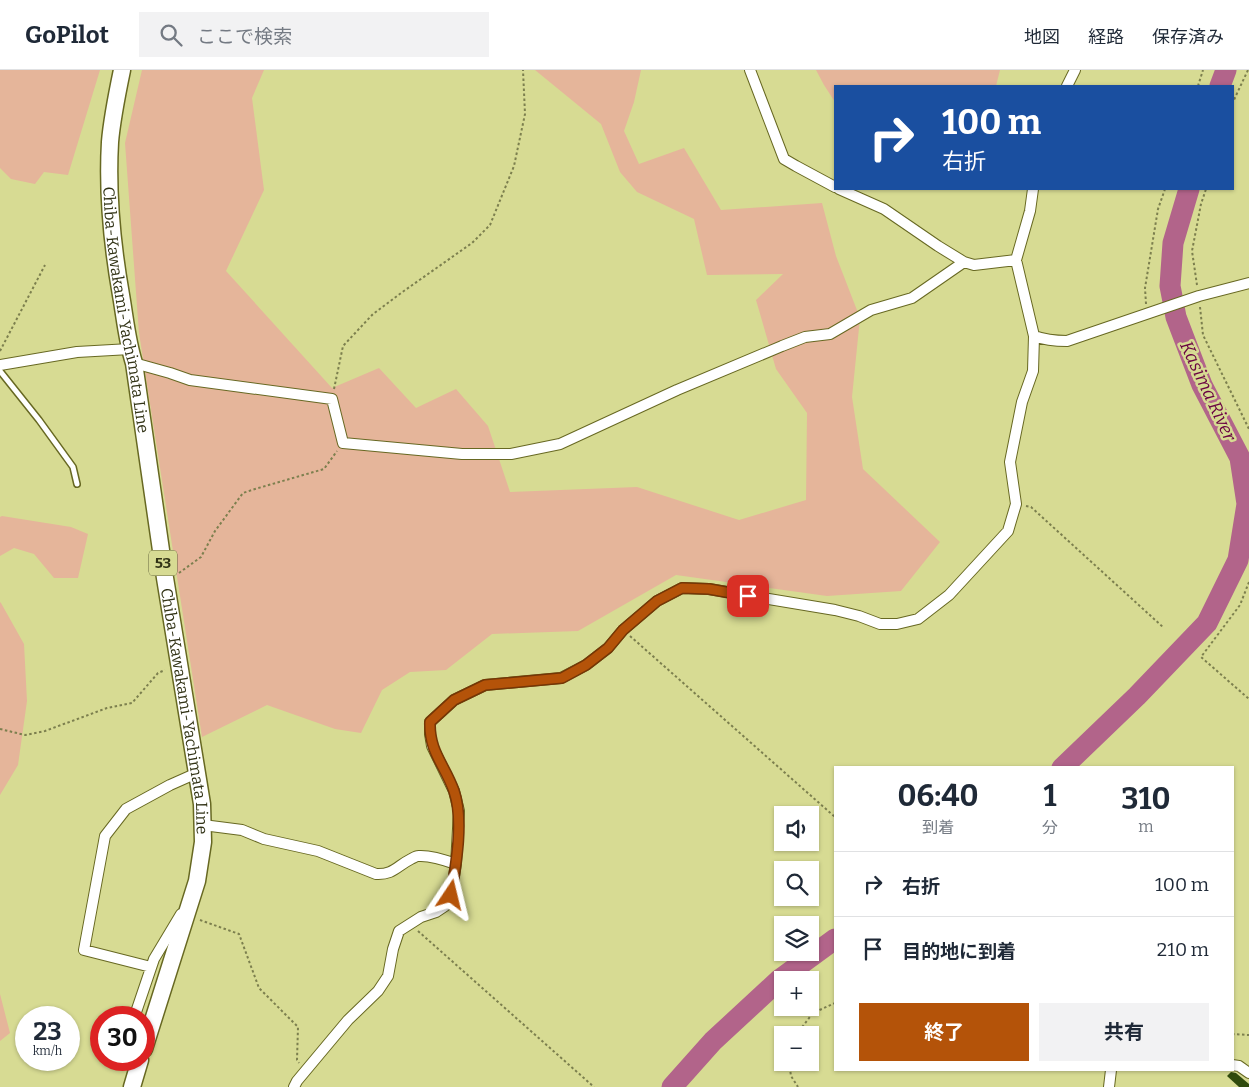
<!DOCTYPE html>
<html lang="ja">
<meta charset="utf-8">
<style>
:root{--surface:#fff;--page:#f2f2f3;--text:#1f2937;--muted:#747a83;--line:#e0e1e3;--accent:#b45309}
body{margin:0;font-family:Bitter,"Noto Sans JP",serif;background:var(--page);color:var(--text);height:100vh;display:flex;flex-direction:column;font-size:19px;white-space:nowrap}
*{box-sizing:border-box;margin:0}
p{font-size:16px;color:var(--muted)}
.icon{flex:none;width:28px;height:28px;fill:none;stroke:currentColor;stroke-width:2;stroke-linecap:round;stroke-linejoin:round}
.map{position:relative;flex:1;overflow:hidden}
.sheet{position:absolute;left:834px;top:696px;width:400px;height:305px;display:flex;flex-direction:column;background:var(--surface);border-radius:0px;box-shadow:0 1px 4px #0004}
.sheet>*{flex:none}
.hud{position:absolute;left:834px;top:15px;width:400px;height:105px;border-radius:0px;box-shadow:0 1px 4px #0004;background:#1a4fa0;color:#fff;overflow:hidden}
.tools{position:absolute;left:774px;top:736px;display:grid;gap:10px}
.tools a{display:grid;place-items:center;width:45px;height:45px;border-radius:0px;background:var(--surface);box-shadow:0 1px 4px #0004;font-size:25px}
.speed{position:absolute;left:15px;top:936px;display:flex;gap:10px;font-size:25px;font-weight:700;text-align:center}
.speed>*{display:grid;place-content:center;width:65px;height:65px;border-radius:50%;background:var(--surface);box-shadow:0 1px 4px #0004;line-height:1}
.speed small{font-size:12px;font-weight:400}
.speed .limit{border:8px solid #d22;background:#fff;color:#111}
.pin{position:absolute;display:grid;place-items:center;width:42px;height:42px;color:#fff;margin:-21px;border-radius:10px;box-shadow:0 2px 8px #0006}
.me{position:absolute;width:55px;margin:-28px;rotate:10deg;stroke-linejoin:round;filter:drop-shadow(0 0 4px #0008)}
.turn{display:flex;align-items:center;gap:18px;height:105px;padding:0 25px;font-size:22px}
.turn .icon{width:65px;height:65px;stroke-width:2.5}
.turn b{display:block;font-size:35px;line-height:42px}
.eta{display:flex;justify-content:space-evenly;align-items:center;height:85px;text-align:center}
.eta b{font-size:30px;font-weight:700;line-height:35px}
.primary-button{display:flex;gap:10px;margin-top:auto;padding:10px 25px}
.primary-button a{flex:1;height:58px;border-radius:0px;background:var(--accent);color:#fff;font-size:20px;font-weight:700;line-height:58px;text-align:center}
.primary-button a+a{background:var(--page);color:var(--text)}
ul{padding:0;list-style:none}
li{display:flex;align-items:center;gap:15px;height:65px;padding:0 25px;border-top:1px solid var(--line)}
li div{flex:1}
li b{display:block;font-size:19px}
li em{font-style:normal}
header{display:flex;align-items:center;gap:30px;box-sizing:border-box;height:70px;padding:0 25px;background:var(--surface);border-bottom:1px solid var(--line)}
header strong{font-size:24px}
nav{display:flex;gap:28px;margin-inline-start:auto;font-size:18px}
.search{width:350px;height:45px;background:var(--page);display:flex;align-items:center;gap:12px;box-sizing:border-box;padding:0 18px;border-radius:0px;color:var(--muted);font-size:19px}
.map>svg:first-child{display:block}
.green{fill:#e5b59a}
.lines{fill:none;stroke-linecap:round;stroke-linejoin:round}
.river{stroke:#b2648a;stroke-width:21}
.building{fill:#304b0d}
.lane-casing{stroke:#676822;stroke-width:8}
.street-casing{stroke:#676822;stroke-width:12}
.primary-casing{stroke:#676822;stroke-width:19}
.path{stroke:#7c7f4e;stroke-width:2;stroke-dasharray:2.5 2.5;stroke-linecap:butt}
.lane{stroke:#fff;stroke-width:5}
.street{stroke:#fff;stroke-width:10}
.primary{stroke:#fff;stroke-width:16}
.route-casing{stroke:#753606;stroke-width:12}
.route{stroke:#b45309;stroke-width:9}
.labels{text-anchor:middle;stroke-width:5;stroke-linejoin:round;paint-order:stroke}
.shield{fill:#d7db93;stroke:#64653c;stroke-width:1}
.shield-label{font-size:15px;font-weight:bold;fill:#323316}
.street-label{font-size:16px;fill:#323316;stroke:#d7db93}
.water-label{font-size:18px;font-style:italic;fill:#690342;stroke:#d7db93}
</style>
<header>
<strong>GoPilot</strong>
<div class="search"><svg class="icon" aria-label="search" viewBox="0 0 24 24"><circle cx="10" cy="10" r="6"/><path d="M15 15l6 6"/></svg>ここで検索</div>
<nav><a>地図</a><a>経路</a><a>保存済み</a></nav>
</header>
<div class="map">
<svg width="1249" height="1017" viewBox="0 0 1249 1017">
<rect width="100%" height="100%" fill="#d7db93"/>
<!-- green -->
<path class="green" d="M0,0H100L68,105L44,102L35,114L11,109L0,98Z
M142,0H264L252,28L264,120L226,201L332,318L379,298L416,338L456,319L488,356L510,422L637,417L739,450L806,430L807,343L776,299L756,230L783,204L707,205L694,149L637,122L620,102L601,54L535,0H641L634,32L624,61L639,94L684,78L721,140L822,133L836,186L860,248L852,327L863,399L940,472L901,521L827,526L676,505L578,561L492,564L446,600L410,602L382,620L361,663L335,659L267,635L202,667L139,263L125,73Z
M816,0H1000L996,16H835V32L824,15Z
M2,446L71,457L88,464L78,508H54L34,484L14,478L0,486V447Z
M0,532L1,533L24,574L27,631L18,695L0,725Z
M0,924L10,963L0,971Z"/>
<g class="lines">
<!-- river -->
<path class="river" d="M1220,16L1226,0
M1062,698L1137,626L1207,553L1238,490L1247,434L1240,388L1202,315L1176,247L1170,216L1173,173L1189,119
M672,1017L713,971L779,910L835,869"/>
</g>
<!-- building -->
<path class="building" d="M1231,1002L1236,1003L1249,1014V1017H1239L1227,1006Z"/>
<g class="lines">
<!-- lane casing -->
<g class="lane-casing">
<path id="lane" d="M0,301L39,350L73,397L77,414"/>
</g>
<!-- street casing -->
<g class="street-casing">
<path id="street" d="M750,0L784,89L796,96L835,117
M1067,16L1075,0
M839,119L884,139L938,176L964,192L974,195L1016,190
M1034,266C1045,270 1055,271 1067,271L1199,226L1249,213
M134,293L170,303L190,310L332,329L343,373L462,384H511L560,374L677,320L782,276L805,267L830,264L871,240L912,228L964,192
M0,295L77,282L130,279
M203,755L242,760L264,769L318,781L376,804C393,805 397,796 411,789C413,788 416,786 418,786C430,785 445,790 456,794
M151,897L84,880L105,766L126,739L170,715L197,703
M134,948L154,889L181,844
M1232,995L1239,996L1249,1003
M294,1017L297,1011L348,950L378,921L388,906L393,879L399,861L421,847L436,842L445,836L451,825L456,794L459,741L454,721L432,676L430,664V652L454,630L485,615L561,608L586,595L608,578L623,560L657,531L682,518L709,519L835,540L859,546L880,554H897L918,549L949,525L1008,461L1016,434L1010,392L1022,332L1033,301L1034,266L1016,190L1030,141L1033,119
M1109,1017L1111,1000"/>
</g>
<!-- primary casing -->
<g class="primary-casing">
<g id="primary">
<path id="s1" d="M122,0C117,24 112,48 110,72C107,124 112,174 121,225C125,248 127,271 134,293L165,508L202,734L203,772L197,811L144,979"/>
<path d="M132,1017L140,990"/>
</g>
</g>
<!-- path -->
<path class="path" d="M1198,16L1203,0
M1232,34L1248,0
M1197,215L1192,181L1201,134L1206,119
M1146,234L1145,218L1158,139L1165,119
M1200,237L1203,265L1249,359
M0,281L45,195
M334,319L343,276L373,244L401,223L472,173L490,155L514,96L525,44L523,0
M1026,436L1031,437L1164,558
M179,503L201,487L215,461L243,423L255,419L324,399L337,381
M1249,512L1240,535L1201,587L1249,629
M630,566L835,747
M0,659L25,665L45,661L107,638L132,633L158,603L165,600
M200,850L239,864L259,918L298,957L297,990L299,993
M418,861L594,1017
M1232,964L1249,965
M796,965L813,943L835,933
M789,992L791,1006L798,1017"/>
<!-- lane -->
<use href="#lane" class="lane"/>
<!-- street -->
<use href="#street" class="street"/>
<!-- primary -->
<use href="#primary" class="primary"/>
</g>
<g class="lines">
<!-- route casing -->
<g class="route-casing">
<path id="route" d="M451,825C456,795 464,750 454,721C445,695 429,682 430,652L454,630L485,615L562,608L586,595L608,578L623,560L657,531L682,518L709,519L748,526"/>
</g>
<!-- route -->
<use href="#route" class="route"/>
</g>
<g class="labels">
<!-- shield labels -->
<rect class="shield" x="149" y="480.5" width="28" height="25" rx="4"/>
<g class="shield-label">
<text x="163" y="498">53</text>
</g>
<!-- street labels -->
<g class="street-label">
<text dy="6" stroke="none"><textPath href="#s1" startOffset="242">Chiba-Kawakami-Yachimata Line</textPath></text>
<text dy="6" stroke="none"><textPath href="#s1" startOffset="648">Chiba-Kawakami-Yachimata Line</textPath></text>
</g>
<!-- water labels -->
<g class="water-label">
<text transform="translate(1208 321) rotate(65)" y="6">Kasima River</text>
</g>
</g>
</svg>
<div class="tools">
<a><svg class="icon" aria-label="sound" viewBox="0 0 24 24"><path d="M4 9h4l5-4v14l-5-4H4zM17 9q2 3 0 6"/></svg></a>
<a><svg class="icon" aria-label="search" viewBox="0 0 24 24"><circle cx="10" cy="10" r="6"/><path d="M15 15l6 6"/></svg></a>
<a><svg class="icon" aria-label="layers" viewBox="0 0 24 24"><path d="M12 4l9 5-9 5-9-5zM3 14l9 5 9-5"/></svg></a>
<a>+</a>
<a>−</a>
</div>
<div class="speed"><div>23<small>km/h</small></div><div class="limit">30</div></div>
<div class="pin" style="left:748px;top:526px;background:#d93025"><svg class="icon" aria-label="arrive" viewBox="0 0 24 24"><path d="M6 21V4h12l-3 4 3 4H6"/></svg></div>
<svg class="me" style="left:451px;top:825px" viewBox="-20 -20 40 40"><path d="M0-17L14 15 0 8-14 15z" fill="#b45309" stroke="#fff" stroke-width="4"/></svg>
<div class="hud">
<div class="turn"><svg class="icon" aria-label="right" viewBox="0 0 24 24"><path d="M7 20v-9h11M14 6l5 5-5 5"/></svg><div><b>100 m</b>右折</div></div>
</div>
<section class="sheet">
<div class="eta">
<div><b>06:40</b><p>到着</p></div>
<div><b>1</b><p>分</p></div>
<div><b>310</b><p>m</p></div>
</div>
<ul>
<li><svg class="icon" aria-label="right" viewBox="0 0 24 24"><path d="M7 20v-9h11M14 6l5 5-5 5"/></svg><div><b>右折</b></div><em>100 m</em></li>
<li><svg class="icon" aria-label="arrive" viewBox="0 0 24 24"><path d="M6 21V4h12l-3 4 3 4H6"/></svg><div><b>目的地に到着</b></div><em>210 m</em></li>
</ul>
<div class="primary-button"><a>終了</a><a>共有</a></div>
</section>
</div>
